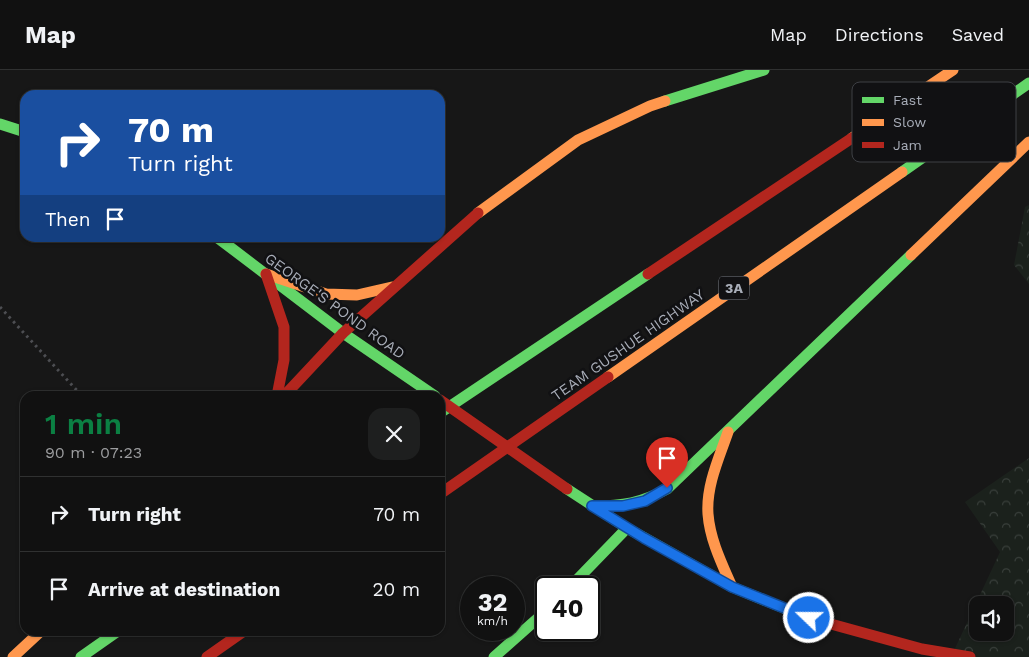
<!DOCTYPE html>
<meta charset="utf-8">
<style>
:root{--surface:#111;--page:#1e1f1f;--text:#f1f3f6;--muted:#9c9d9f;--line:#303131;--accent:#0b8043}
body{margin:0;font-family:"Work Sans",sans-serif;background:var(--page);color:var(--text);height:100vh;display:flex;flex-direction:column;font-size:19px;white-space:nowrap}
*{box-sizing:border-box;margin:0}
p{font-size:16px;color:var(--muted)}
.icon{flex:none;width:28px;height:28px;fill:none;stroke:currentColor;stroke-width:2;stroke-linecap:round;stroke-linejoin:round}
.map{position:relative;flex:1;overflow:hidden}
.sheet{position:absolute;left:20px;top:321px;width:425px;height:245px;display:flex;flex-direction:column;background:var(--surface);border-radius:15px;box-shadow:0 1px 4px #0004,0 0 0 1px var(--line)}
.sheet>*{flex:none}
.guide{position:absolute;left:20px;top:20px;width:425px;height:152px;border-radius:15px;box-shadow:0 1px 4px #0004,0 0 0 1px var(--line);background:#1a4fa0;color:#fff;overflow:hidden}
.controls{position:absolute;left:969px;top:526px;display:grid;gap:10px}
.controls a{display:grid;place-items:center;width:45px;height:45px;border-radius:10px;background:var(--surface);box-shadow:0 1px 4px #0004,0 0 0 1px var(--line);font-size:25px}
.speed{position:absolute;left:460px;top:506px;display:flex;gap:10px;font-size:25px;font-weight:700;text-align:center}
.speed>*{display:grid;place-content:center;width:65px;height:65px;border-radius:50%;background:var(--surface);box-shadow:0 1px 4px #0004,0 0 0 1px var(--line);line-height:1}
.speed small{font-size:12px;font-weight:400}
.speed .limit{border:2px solid #111;border-radius:8px;background:#fff;color:#111}
.pin{position:absolute;display:grid;place-items:center;width:42px;height:42px;color:#fff;margin:-51px -21px;border-radius:50% 50% 50% 0;rotate:-45deg;box-shadow:0 0 5px #0007}
.pin .icon{rotate:45deg}
.me{position:absolute;width:55px;margin:-28px;rotate:292deg;stroke-linejoin:round;filter:drop-shadow(0 0 4px #0008)}
.turn{display:flex;align-items:center;gap:18px;height:105px;padding:0 25px;font-size:22px}
.turn .icon{width:65px;height:65px;stroke-width:2.5}
.turn b{display:block;font-size:35px;line-height:42px}
.then{display:flex;align-items:center;height:48px;padding:0 25px;background:#0003;gap:10px;font-size:19px}
.round{display:grid;place-items:center;flex:none;width:52px;height:52px;border-radius:15px;background:var(--page)}
.summary{display:flex;align-items:center;justify-content:space-between;height:85px;padding:0 25px}
h1{font-size:30px;font-weight:600;line-height:38px;color:var(--accent)}
ul{padding:0;list-style:none}
li{display:flex;align-items:center;gap:15px;height:75px;padding:0 25px;border-top:1px solid var(--line)}
li div{flex:1}
li b{display:block;font-size:19px}
li em{font-style:normal}
header{display:flex;align-items:center;gap:30px;box-sizing:border-box;height:70px;padding:0 25px;background:var(--surface);border-bottom:1px solid var(--line)}
header strong{font-size:24px}
nav{display:flex;gap:28px;margin-inline-start:auto;font-size:18px}
.map>svg:first-child{display:block}
.forest{fill:url(#forest-crowns);fill-rule:evenodd}
.lines{fill:none;stroke-linecap:round;stroke-linejoin:round}
.path{stroke:#4d4e52;stroke-width:3;stroke-dasharray:2.5 4;stroke-linecap:butt}
.fast{stroke:#63d668;stroke-width:11}
.slow{stroke:#ff974d;stroke-width:11}
.jam{stroke:#b3261e;stroke-width:11}
.jam-bridge{stroke:#b3261e;stroke-width:11}
.route-casing{stroke:#114b97;stroke-width:12}
.route{stroke:#1a73e8;stroke-width:9}
.labels{text-anchor:middle;stroke-width:5;stroke-linejoin:round;paint-order:stroke}
.shield{fill:#111113;stroke:#7b7e86;stroke-width:1}
.shield-label{font-size:14px;font-weight:bold;fill:#a8adb8}
.street-label{font-size:15px;fill:#a8adb8;stroke:#111113}
.key{fill:#111113;stroke:#3e4045;stroke-width:1}
.key-label{font-size:14px;fill:#a8adb8}
</style>
<header>
<strong>Map</strong>
<nav><a>Map</a><a>Directions</a><a>Saved</a></nav>
</header>
<div class="map">
<svg width="1029" height="587" viewBox="0 0 1029 587">
<defs>
<pattern id="forest-crowns" width="20" height="18" patternUnits="userSpaceOnUse" patternTransform="scale(1.25)"><rect width="20" height="18" fill="#1b211c"/><path d="M2 6a3 3 0 1 1 6 0M12 15a3 3 0 1 1 6 0" fill="none" stroke="#393f3b"/></pattern>
</defs>
<rect width="100%" height="100%" fill="#171717"/>
<!-- forest -->
<path class="forest" d="M1029,135V214L1014,195L1025,137Z
M1029,388V587H951L1000,482L965,432ZM978,535H1005V562H978Z"/>
<g class="lines">
<!-- path -->
<path class="path" d="M0,237L82,326"/>
<!-- fast -->
<path class="fast" d="M665,31L764,0
M0,54L25,62
M902,102L1029,13
M218,168L343,263L435,326
M440,343L648,204
M567,419L627,458L732,517L796,543
M593,436C623,436 641,433 667,419L911,185
M569,518L627,458
M81,587L118,561
M494,587L546,541"/>
<!-- slow -->
<path class="slow" d="M852,68L953,0
M478,143L578,70L650,36L665,31
M911,185L1029,72
M266,204L326,224L357,225L392,217
M608,307L902,102
M728,362C719,388 706,416 708,444C710,470 722,494 732,517
M13,587L41,561"/>
<!-- jam -->
<path class="jam" d="M266,204L284,257V290L277,326
M648,204L852,68
M284,326L343,263L478,143
M440,424L608,307
M796,543L809,548L922,579L970,587
M207,587L244,561"/>
<!-- jam-bridge -->
<path class="jam-bridge" d="M440,330L567,419"/>
</g>
<g class="lines">
<!-- route casing -->
<g class="route-casing">
<path id="route" d="M667,418L645,431L623,436H592L644,468L732,517L809,548"/>
</g>
<!-- route -->
<use href="#route" class="route"/>
</g>
<g class="labels">
<!-- shield labels -->
<rect class="shield" x="719" y="206.5" width="30" height="23" rx="4"/>
<g class="shield-label">
<text x="734" y="223">3A</text>
</g>
<!-- street labels -->
<g class="street-label">
<text transform="translate(335 236) rotate(36)" y="5">GEORGE'S POND ROAD</text>
<text transform="translate(628 275) rotate(-35)" y="5">TEAM GUSHUE HIGHWAY</text>
</g>
</g>
<!-- legend -->
<rect x="852" y="12" width="164" height="80" rx="8" class="key"/>
<rect x="862" y="27" width="22" height="6" fill="#63d668"/>
<rect x="862" y="49" width="22" height="7" fill="#ff974d"/>
<rect x="862" y="72" width="22" height="6" fill="#b3261e"/>
<g class="key-label">
<text x="893" y="35">Fast</text>
<text x="893" y="57">Slow</text>
<text x="893" y="80">Jam</text>
</g>
</svg>
<div class="controls">
<a><svg class="icon" aria-label="sound" viewBox="0 0 24 24"><path d="M4 9h4l5-4v14l-5-4H4zM17 9q2 3 0 6"/></svg></a>
</div>
<div class="speed"><div>32<small>km/h</small></div><div class="limit">40</div></div>
<div class="pin" style="left:667px;top:418px;background:#d93025"><svg class="icon" aria-label="arrive" viewBox="0 0 24 24"><path d="M6 21V4h12l-3 4 3 4H6"/></svg></div>
<svg class="me" style="left:809px;top:548px" viewBox="-20 -20 40 40"><circle r="17" fill="#1a73e8" stroke="#fff" stroke-width="3"/><path d="M0-11L8 9 0 5-8 9z" fill="#fff"/></svg>
<div class="guide">
<div class="turn"><svg class="icon" aria-label="right" viewBox="0 0 24 24"><path d="M7 20v-9h11M14 6l5 5-5 5"/></svg><div><b>70 m</b>Turn right</div></div>
<div class="then">Then<svg class="icon" aria-label="arrive" viewBox="0 0 24 24"><path d="M6 21V4h12l-3 4 3 4H6"/></svg></div>
</div>
<section class="sheet">
<div class="summary"><div><h1>1 min</h1><p>90 m · 07:23</p></div><a class="round"><svg class="icon" aria-label="close" viewBox="0 0 24 24"><path d="M6 6l12 12M18 6L6 18"/></svg></a></div>
<ul>
<li><svg class="icon" aria-label="right" viewBox="0 0 24 24"><path d="M7 20v-9h11M14 6l5 5-5 5"/></svg><div><b>Turn right</b></div><em>70 m</em></li>
<li><svg class="icon" aria-label="arrive" viewBox="0 0 24 24"><path d="M6 21V4h12l-3 4 3 4H6"/></svg><div><b>Arrive at destination</b></div><em>20 m</em></li>
</ul>
</section>
</div>
